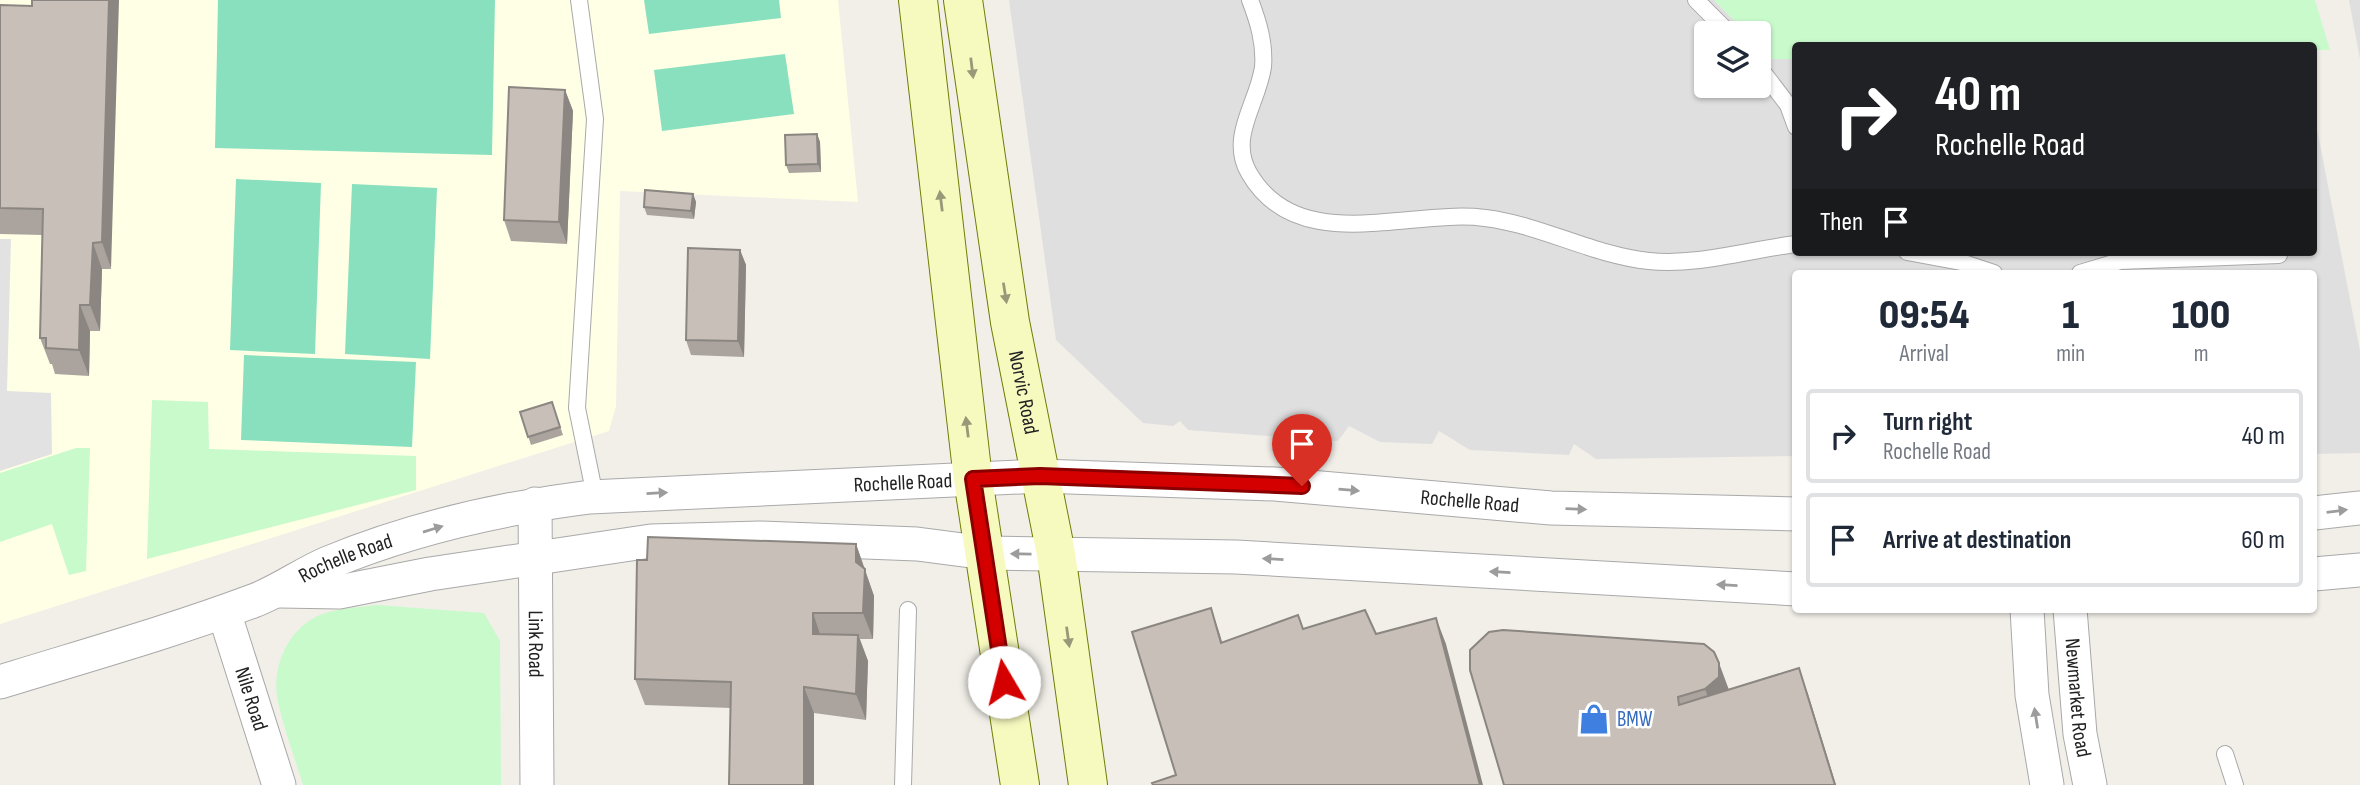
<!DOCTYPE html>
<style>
:root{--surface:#fff;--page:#f2f2f3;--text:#1f2937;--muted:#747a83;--line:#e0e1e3}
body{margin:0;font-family:"Sofia Sans Condensed",sans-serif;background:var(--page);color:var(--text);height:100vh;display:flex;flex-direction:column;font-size:26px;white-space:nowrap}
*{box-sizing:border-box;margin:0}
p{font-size:23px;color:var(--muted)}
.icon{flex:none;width:38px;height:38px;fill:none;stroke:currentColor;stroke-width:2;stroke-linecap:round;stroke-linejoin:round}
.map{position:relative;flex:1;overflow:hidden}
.panel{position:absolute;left:1792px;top:270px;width:525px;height:343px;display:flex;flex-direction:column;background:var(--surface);border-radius:7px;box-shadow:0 2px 5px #0004}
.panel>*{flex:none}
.banner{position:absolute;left:1792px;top:42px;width:525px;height:214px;border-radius:7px;box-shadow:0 2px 5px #0004;background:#202124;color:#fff;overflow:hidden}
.controls{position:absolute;left:1694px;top:21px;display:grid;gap:14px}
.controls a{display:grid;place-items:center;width:77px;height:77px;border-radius:7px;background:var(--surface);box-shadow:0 2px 5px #0004;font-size:35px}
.pin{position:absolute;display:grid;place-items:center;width:60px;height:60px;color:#fff;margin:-72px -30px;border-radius:50% 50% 50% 0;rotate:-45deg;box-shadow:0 0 7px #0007}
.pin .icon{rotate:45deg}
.me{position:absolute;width:77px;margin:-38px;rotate:352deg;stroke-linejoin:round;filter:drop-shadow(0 0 5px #0008)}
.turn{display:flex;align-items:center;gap:24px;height:147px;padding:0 28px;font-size:32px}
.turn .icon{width:91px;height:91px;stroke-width:2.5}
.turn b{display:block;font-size:49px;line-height:60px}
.then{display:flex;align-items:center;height:66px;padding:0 28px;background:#0003;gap:14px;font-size:26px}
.eta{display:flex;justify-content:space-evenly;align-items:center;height:119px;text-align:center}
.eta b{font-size:42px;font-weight:800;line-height:49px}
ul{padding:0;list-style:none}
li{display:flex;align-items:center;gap:21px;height:94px;margin:0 14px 10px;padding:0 14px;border:4px solid var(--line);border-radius:7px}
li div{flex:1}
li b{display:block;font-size:26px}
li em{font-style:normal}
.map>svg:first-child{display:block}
.residential{fill:#e0dfdf}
.education{fill:#ffffe5}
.park{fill:#c8facc}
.pitch{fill:#88e0be}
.parking{fill:#e2e2e2}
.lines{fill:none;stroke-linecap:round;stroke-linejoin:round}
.lane-casing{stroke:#a9a9a9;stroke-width:18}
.street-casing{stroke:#a9a9a9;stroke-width:35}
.secondary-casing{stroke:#707d05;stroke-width:40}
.lane{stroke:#fff;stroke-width:16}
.street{stroke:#fff;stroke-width:33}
.secondary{stroke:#f7fabf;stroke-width:38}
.wall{fill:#aba49e}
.shaded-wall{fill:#8b8681}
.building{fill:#c7bfb8;stroke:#8b8681;stroke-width:2}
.oneway{fill:#979978}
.oneway2{fill:#9c9c9c}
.route-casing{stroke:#8a0000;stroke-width:18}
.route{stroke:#d40000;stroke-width:12}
.labels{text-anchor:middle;stroke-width:5;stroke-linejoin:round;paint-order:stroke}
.street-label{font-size:21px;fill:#222;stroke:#fff}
.shop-label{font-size:21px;fill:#366cbe;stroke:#fff;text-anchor:start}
</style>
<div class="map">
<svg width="2360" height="785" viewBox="0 0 2360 785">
<rect width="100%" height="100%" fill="#f2efe9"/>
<!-- residential -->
<path class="residential" d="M1009,0H1714L1746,33H1706V86H1759V46L1772,59H1795L1796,252H2314V113L2360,351V453L2314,454V273H1796L1795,456L1596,459L1574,444L1569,455L1470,450L1439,431L1432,444L1380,442L1349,426L1338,441L1188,430L1180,421L1173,426L1143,423L1056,340Z
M2349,0H2360V59Z"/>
<!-- education -->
<path class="education" d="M0,0H838L858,202L620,191L616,406L609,431L0,624Z"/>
<!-- park -->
<path class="park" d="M1714,0H2315L2330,50H2314V46H1796L1795,59H1772L1759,46V33H1746Z
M152,400L208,402L209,449L416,456V490L147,559Z
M76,448H90L86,571L69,575L52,524L0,542V473Z
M377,605L484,613L500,641L501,785H303C295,758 284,730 278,702C270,665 291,621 329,612C344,608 361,607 377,605Z"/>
<!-- pitch -->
<path class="pitch" d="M218,0H495L492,155L215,148Z
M644,0H779L781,18L649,34Z
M785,54L794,114L662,131L654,70Z
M236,179L321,183L315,354L230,350Z
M352,184L437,188L430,359L345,354Z
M244,355L416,362L412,447L241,440Z"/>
<!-- parking -->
<path class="parking" d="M0,239H11L7,391L51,393L52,454L0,471Z"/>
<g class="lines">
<!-- lane casing -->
<g class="lane-casing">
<path id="lane" d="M579,0L595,119L577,408L595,496
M1250,0C1258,21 1265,43 1263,67C1258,103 1228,137 1249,173C1298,258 1410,208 1485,218C1542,225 1592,255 1649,261C1698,266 1747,250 1796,244
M1696,0L1729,33
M1759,67L1788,105L1796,127
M1907,252L1961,262L1994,273
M2080,273L2120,261L2279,255
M2225,754L2235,785
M903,785L908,610"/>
</g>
<!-- street casing -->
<g class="street-casing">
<g id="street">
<path id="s1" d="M535,504L537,785"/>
<path d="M2314,513L2360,508"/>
<path d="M2314,574L2360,570"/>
<path d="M280,591L339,592L430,574L651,541L760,538L917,544L986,553L1236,557L1796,589"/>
<path d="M2027,609L2032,695L2047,785"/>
<path id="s2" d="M2070,609L2080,734L2090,785"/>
<path id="s3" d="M224,612L279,785"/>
<path id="s4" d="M0,682C84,656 170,632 253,601C280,591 302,574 328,563C410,529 502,508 590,497L1040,476L1275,484L1551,508L1796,514"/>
</g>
</g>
<!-- secondary casing -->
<g class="secondary-casing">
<g id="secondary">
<path d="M918,0L973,479L1020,785"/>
<path id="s5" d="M963,0L1010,322L1056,554L1088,785"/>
</g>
</g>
<!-- lane -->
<use href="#lane" class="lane"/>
<!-- street -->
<use href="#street" class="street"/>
<!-- secondary -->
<use href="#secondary" class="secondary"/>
</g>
<!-- wall -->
<path class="wall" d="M0,5L32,6L111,269H102L100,331H90L89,376L55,374L52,364H50L40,338L43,235L0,234Z
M565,90L573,111L567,244L511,241L504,220Z
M817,134L820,142L821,172L789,173L786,165Z
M693,194L696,202L694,219L647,215L644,207Z
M740,250L746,265L744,357L691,355L686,340Z
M552,402L563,435L531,445L520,412Z
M856,544L874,596L873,639H860L868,661L866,720L814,713L731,708L645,705L635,679Z
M1704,644L1729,690L1808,694L1504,785Z"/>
<!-- shaded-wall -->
<path class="shaded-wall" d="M109,0H119L111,269L102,242Z
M565,90L573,111L567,244L559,222Z
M817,134L820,142L821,172L818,164Z
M693,194L696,202L694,219L691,211Z
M93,243L102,269L100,331L90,305Z
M740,250L746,265L744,357L738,341Z
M80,305L90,331L89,376L79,350Z
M856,544L874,596L873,639L863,613L856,562Z
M1211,608L1220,635L1230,669L1221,643Z
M813,613L822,640L813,634Z
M1436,618L1446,644L1483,785H1480Z
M858,635L868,661L866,720L856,694Z
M1719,663L1729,690L1715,715L1705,689Z
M1799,668L1808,694L1836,785H1835Z
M804,687L814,713V785H804Z"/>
<!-- building -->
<path class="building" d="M32,0H109L102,242L93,243L90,305H80L79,350L46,348V338H40L43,209L0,208V5L32,6Z
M509,87L565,90L559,222L504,220Z
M817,134L818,164L786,165L785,135Z
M645,190L693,194L691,211L644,207Z
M688,248L740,250L738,341L686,340Z
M552,402L560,427L528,437L520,412Z
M648,537L856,544V562L865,569L863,613H813V634L858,635L856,694L804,687V785H729L731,682L635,679L637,560H647Z
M1211,608L1221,643L1298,615L1303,629L1365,610L1376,634L1436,618L1480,785H1153L1152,783L1176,775L1132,632Z
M1503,630L1704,644L1714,652L1719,663V677L1705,689L1678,697L1679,705L1799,668L1835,785H1504L1470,670V650L1489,632Z"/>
<!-- one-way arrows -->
<defs><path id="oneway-solid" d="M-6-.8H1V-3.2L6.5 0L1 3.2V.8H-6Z" transform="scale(1.75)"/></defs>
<g class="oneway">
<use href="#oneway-solid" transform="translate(972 68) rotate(83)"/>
<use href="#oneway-solid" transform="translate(941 201) rotate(-97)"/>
<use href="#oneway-solid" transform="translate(1005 293) rotate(81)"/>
<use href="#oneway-solid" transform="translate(967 427) rotate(-97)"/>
<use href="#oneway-solid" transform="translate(1068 637) rotate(82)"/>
</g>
<g class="oneway2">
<use href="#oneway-solid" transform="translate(1349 490) rotate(5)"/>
<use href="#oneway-solid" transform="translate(657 493) rotate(-3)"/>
<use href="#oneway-solid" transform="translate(1576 509) rotate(2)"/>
<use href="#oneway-solid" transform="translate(2337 511) rotate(-7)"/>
<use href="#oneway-solid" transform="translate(433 529) rotate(-17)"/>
<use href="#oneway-solid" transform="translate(1021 554) rotate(-179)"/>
<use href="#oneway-solid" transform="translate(1273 559) rotate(-177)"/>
<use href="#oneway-solid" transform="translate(1500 572) rotate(-177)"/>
<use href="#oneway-solid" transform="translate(1727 585) rotate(-177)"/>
<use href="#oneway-solid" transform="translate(2036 718) rotate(-99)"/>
</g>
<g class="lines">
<!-- route casing -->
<g class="route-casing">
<path id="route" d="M1004,682L973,479L1040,476L1302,486"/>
</g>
<!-- route -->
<use href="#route" class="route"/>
</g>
<!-- icons -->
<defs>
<g id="shop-bare" transform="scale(2.415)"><path d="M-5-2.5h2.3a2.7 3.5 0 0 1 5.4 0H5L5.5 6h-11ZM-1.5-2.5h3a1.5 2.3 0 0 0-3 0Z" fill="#3f7fe0" stroke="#fff" stroke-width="2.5" paint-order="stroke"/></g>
</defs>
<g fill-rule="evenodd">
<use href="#shop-bare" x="1594" y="719"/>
</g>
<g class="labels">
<!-- street labels -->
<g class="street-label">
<text dy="7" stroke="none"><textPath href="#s5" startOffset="397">Norvic Road</textPath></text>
<text dy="7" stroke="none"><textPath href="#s4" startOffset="934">Rochelle Road</textPath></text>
<text dy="7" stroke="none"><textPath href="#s4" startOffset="1502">Rochelle Road</textPath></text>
<text dy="7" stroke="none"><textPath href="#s4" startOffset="368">Rochelle Road</textPath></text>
<text dy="7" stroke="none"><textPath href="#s1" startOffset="140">Link Road</textPath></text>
<text dy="7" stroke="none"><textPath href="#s2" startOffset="89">Newmarket Road</textPath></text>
<text dy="7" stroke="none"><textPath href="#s3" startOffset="91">Nile Road</textPath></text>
</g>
<!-- shop labels -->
<g class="shop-label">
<text x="1617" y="726">BMW</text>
</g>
</g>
</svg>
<div class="controls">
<a><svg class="icon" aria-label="layers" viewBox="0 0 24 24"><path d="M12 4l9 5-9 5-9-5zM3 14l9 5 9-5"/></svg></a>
</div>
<div class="pin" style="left:1302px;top:486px;background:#d93025"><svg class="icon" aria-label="arrive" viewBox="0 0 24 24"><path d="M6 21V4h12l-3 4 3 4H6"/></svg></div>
<svg class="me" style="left:1004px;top:682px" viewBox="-20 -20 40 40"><circle r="19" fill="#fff"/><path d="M0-13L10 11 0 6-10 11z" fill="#d40000"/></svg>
<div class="banner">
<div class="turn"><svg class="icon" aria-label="right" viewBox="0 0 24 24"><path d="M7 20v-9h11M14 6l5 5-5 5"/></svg><div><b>40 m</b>Rochelle Road</div></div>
<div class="then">Then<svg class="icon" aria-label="arrive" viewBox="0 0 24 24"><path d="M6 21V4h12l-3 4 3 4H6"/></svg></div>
</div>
<section class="panel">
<div class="eta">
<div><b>09:54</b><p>Arrival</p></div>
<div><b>1</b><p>min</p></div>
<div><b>100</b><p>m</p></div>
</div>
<ul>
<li><svg class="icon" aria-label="right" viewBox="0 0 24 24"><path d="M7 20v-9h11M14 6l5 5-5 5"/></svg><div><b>Turn right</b><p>Rochelle Road</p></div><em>40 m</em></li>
<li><svg class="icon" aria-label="arrive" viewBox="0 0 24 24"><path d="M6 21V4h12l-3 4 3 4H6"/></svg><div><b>Arrive at destination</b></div><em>60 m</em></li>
</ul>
</section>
</div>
